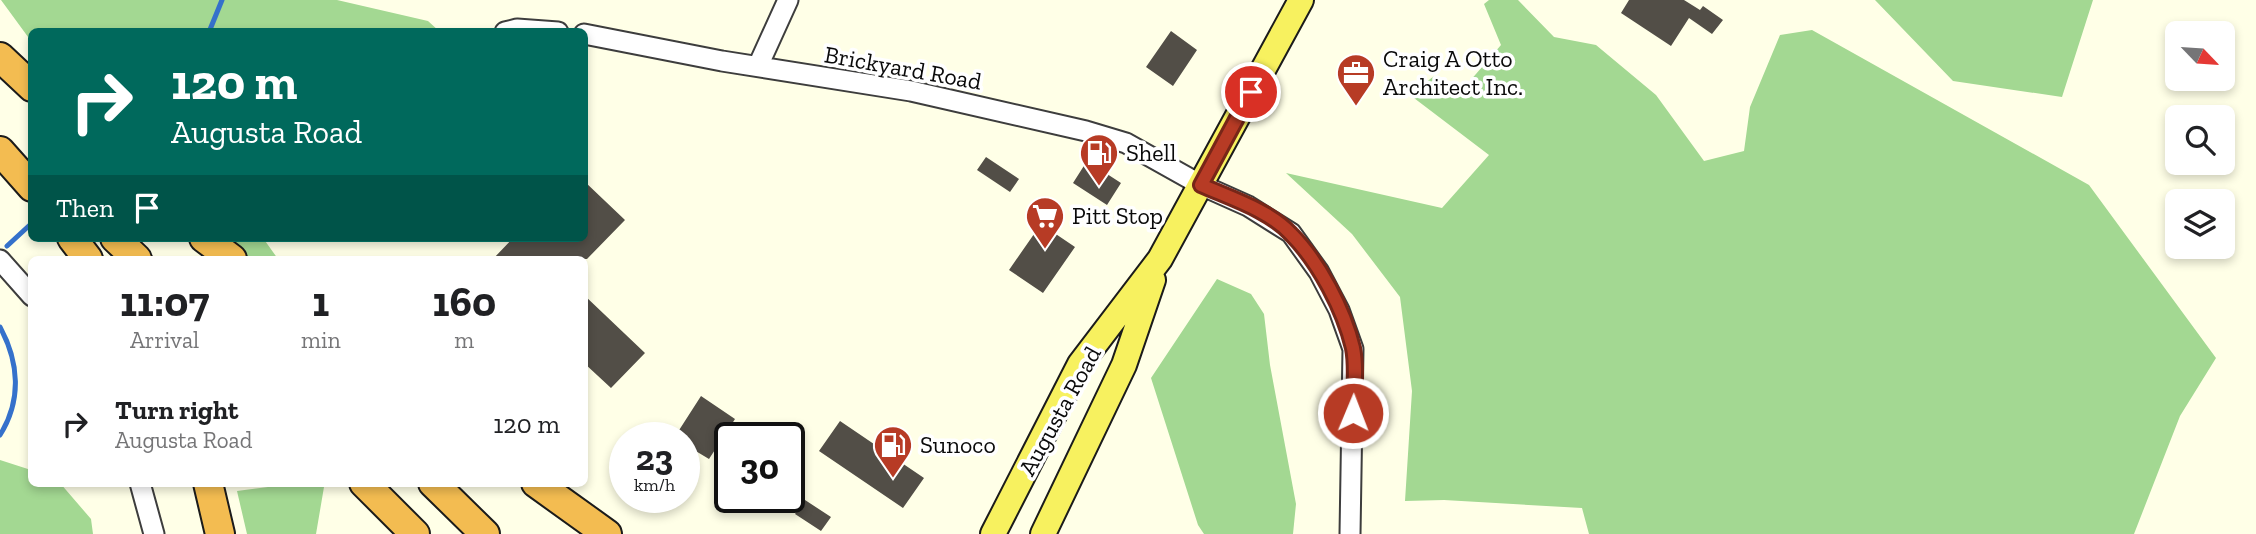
<!DOCTYPE html>
<style>
:root{--surface:#fff;--page:#f6f6f6;--text:#202124;--muted:#757577}
body{margin:0;font-family:"Zilla Slab",serif;background:var(--page);color:var(--text);height:100vh;display:flex;flex-direction:column;font-size:26px;white-space:nowrap}
*{box-sizing:border-box;margin:0}
p{font-size:23px;color:var(--muted)}
.icon{flex:none;width:38px;height:38px;fill:none;stroke:currentColor;stroke-width:2;stroke-linecap:round;stroke-linejoin:round}
.map{position:relative;flex:1;overflow:hidden}
.side{position:absolute;left:28px;top:256px;width:560px;height:231px;display:flex;flex-direction:column;background:var(--surface);border-radius:10px;box-shadow:0 4px 10px #0003}
.side>*{flex:none}
.banner{position:absolute;left:28px;top:28px;width:560px;height:214px;border-radius:10px;box-shadow:0 4px 10px #0003;background:#00695c;color:#fff;overflow:hidden}
.needle{width:46px;rotate:115deg}
.fabs{position:absolute;left:2165px;top:21px;display:grid;gap:14px}
.fabs a{display:grid;place-items:center;width:70px;height:70px;border-radius:10px;background:var(--surface);box-shadow:0 4px 10px #0003;font-size:35px}
.speed{position:absolute;left:609px;top:422px;display:flex;gap:14px;font-size:35px;font-weight:700;text-align:center}
.speed>*{display:grid;place-content:center;width:91px;height:91px;border-radius:50%;background:var(--surface);box-shadow:0 4px 10px #0003;line-height:1}
.speed small{font-size:18px;font-weight:400}
.speed .limit{border:4px solid #111;border-radius:10px;background:#fff;color:#111}
.pin{position:absolute;display:grid;place-items:center;width:60px;height:60px;color:#fff;margin:-30px;border:4px solid #fff;border-radius:50%;box-shadow:0 2px 7px #0007}
.me{position:absolute;width:77px;margin:-38px;rotate:1deg;stroke-linejoin:round;filter:drop-shadow(0 0 5px #0008)}
.turn{display:flex;align-items:center;gap:24px;height:147px;padding:0 28px;font-size:32px}
.turn .icon{width:91px;height:91px;stroke-width:2.5}
.turn b{display:block;font-size:49px;line-height:60px}
.then{display:flex;align-items:center;height:66px;padding:0 28px;background:#0003;gap:14px;font-size:26px}
.eta{display:flex;justify-content:space-evenly;align-items:center;height:119px;text-align:center}
.eta b{font-size:42px;font-weight:700;line-height:49px}
ul{padding:0;list-style:none}
li{display:flex;align-items:center;gap:21px;height:98px;padding:0 28px}
li div{flex:1}
li b{display:block;font-size:26px}
li em{font-style:normal}
.map>svg:first-child{display:block}
.forest{fill:#a3d892}
.lines{fill:none;stroke-linecap:round;stroke-linejoin:round}
.stream{stroke:#3571cb;stroke-width:5}
.building{fill:#524e47}
.minor-casing{stroke:#3d3d3d;stroke-width:23}
.major-casing{stroke:#1b1b1b;stroke-width:28}
.highway-casing{stroke:#1b1b1b;stroke-width:32}
.minor{stroke:#fff;stroke-width:19}
.major{stroke:#f7f15f;stroke-width:24}
.highway{stroke:#f3bc51;stroke-width:28}
.route-casing{stroke:#772618;stroke-width:18}
.route{stroke:#b73b25;stroke-width:12}
.labels{text-anchor:middle;stroke-width:7;stroke-linejoin:round;paint-order:stroke}
.poi-label{font-size:24px;fill:#0a0a0a;stroke:#fff;text-anchor:start}
.street-label{font-size:24px;fill:#0a0a0a;stroke:#fff}
</style>
<div class="map">
<svg width="2256" height="534" viewBox="0 0 2256 534">
<rect width="100%" height="100%" fill="#ffffe7"/>
<!-- forest -->
<path class="forest" d="M1,0H337L428,21L439,31L32,32L31,41Z
M1489,0H1518L1554,37L1596,45L1656,95L1704,161L1744,151L1750,107L1780,35L1812,30L2089,185L2216,358L2180,416L2134,534H1589L1582,508L1444,500L1405,501L1412,391L1400,297L1352,234L1286,173L1442,208L1489,155L1410,95L1434,76L1463,89L1501,45L1484,4Z
M1875,0H2093L2062,97L1953,81Z
M227,238H263L278,259H245Z
M1217,279L1251,294L1264,314L1270,365L1296,504L1293,534H1204L1198,525L1151,378Z
M0,460L31,470L32,483H60L91,519L93,534H0Z
M277,483H320L324,487L316,534H247L237,491L276,486Z"/>
<g class="lines">
<!-- stream -->
<path class="stream" d="M209,32L222,0
M7,246L32,223
M0,327C19,362 22,400 0,435"/>
</g>
<!-- building -->
<path class="building" d="M1629,0H1684L1700,10L1703,6L1723,20L1712,34L1689,18L1671,46L1621,13Z
M1171,31L1197,50L1173,86L1146,67Z
M986,157L1019,179L1010,192L977,170Z
M1087,161L1121,183L1107,205L1073,183Z
M584,181L625,220L587,259H493L513,238H584Z
M1041,224L1075,247L1043,293L1009,270Z
M584,295L645,353L611,388L584,363Z
M701,396L735,419L709,459L684,444V438H674Z
M840,421L924,478L903,508L819,451Z
M805,500L831,517L821,531L795,514Z"/>
<g class="lines">
<!-- minor casing -->
<g class="minor-casing">
<path id="minor" d="M505,32L517,29L558,32
M584,34L722,61L911,91L1086,131L1126,143L1201,185L1248,206L1291,233L1319,272L1339,310L1353,349L1350,534
M758,66L788,0
M0,260L32,296
M140,483L154,534"/>
</g>
<!-- major casing -->
<g class="major-casing">
<path id="major" d="M993,534L1080,364L1160,259L1301,0
M1043,534L1124,365L1153,280"/>
</g>
<!-- highway casing -->
<g class="highway-casing">
<path id="highway" d="M0,57L32,87
M0,151L32,187
M72,238L88,259
M115,238L137,259
M204,238L232,259
M208,483L220,534
M364,483L415,534
M433,483L485,534
M536,483L607,534"/>
</g>
<!-- minor -->
<use href="#minor" class="minor"/>
<!-- major -->
<use href="#major" class="major"/>
<!-- highway -->
<use href="#highway" class="highway"/>
</g>
<g class="lines">
<!-- route casing -->
<g class="route-casing">
<path id="route" d="M1251,92L1201,185C1230,198 1269,210 1291,234C1319,262 1344,310 1353,348C1357,368 1354,393 1353,413"/>
</g>
<!-- route -->
<use href="#route" class="route"/>
</g>
<!-- icons -->
<defs>
<g id="office-pin" transform="scale(2.0125)"><path d="M0 17L-7.5 6A9.5 9.5 0 1 1 7.5 6Z" fill="#b73b25" stroke="#fff"/><path d="M-6-3h4V-5.5h4V-3h4V5H-6ZM-1-4.5V-3h2v-1.5ZM-6 0V1H6V0Z" fill="#fff"/></g>
<g id="fuel-pin" transform="scale(2.0125)"><path d="M0 17L-7.5 6A9.5 9.5 0 1 1 7.5 6Z" fill="#b73b25" stroke="#fff"/><path d="M-5.5-6h7V0h2V4h1.3V-2.5L3-4.5l.8-.8L6-3V5H2.5V1h-1V6h-7ZM-4.2-4.7v3.2H.2V-4.7Z" fill="#fff"/></g>
<g id="supermarket-pin" transform="scale(2.0125)"><path d="M0 17L-7.5 6A9.5 9.5 0 1 1 7.5 6Z" fill="#b73b25" stroke="#fff"/><path d="M-6-5.5h2.5l.6 2H6L4.5 2H-2.5L-4.4-4H-6ZM-1.5 3.2a1.3 1.3 0 1 0 .1 0ZM3 3.2a1.3 1.3 0 1 0 .1 0Z" fill="#fff"/></g>
</defs>
<g fill-rule="evenodd">
<use href="#office-pin" x="1356" y="73"/>
<use href="#fuel-pin" x="1099" y="153"/>
<use href="#supermarket-pin" x="1045" y="216"/>
<use href="#fuel-pin" x="893" y="445"/>
</g>
<g class="labels">
<!-- poi labels -->
<g class="poi-label">
<text x="1383" y="67">Craig A Otto<tspan x="1383" dy="28">Architect Inc.</tspan></text>
<text x="1126" y="161">Shell</text>
<text x="1072" y="224">Pitt Stop</text>
<text x="920" y="453">Sunoco</text>
</g>
<!-- street labels -->
<g class="street-label">
<text transform="translate(903 68) rotate(10)" y="8">Brickyard Road</text>
<text transform="translate(1060 411) rotate(-61)" y="8">Augusta Road</text>
</g>
</g>
</svg>
<div class="fabs">
<a><svg class="needle" viewBox="-14 -14 28 28"><path d="M0-13l5 13h-10z" fill="#e53935"/><path d="M0 13l5-13h-10z" fill="#757577"/></svg></a>
<a><svg class="icon" aria-label="search" viewBox="0 0 24 24"><circle cx="10" cy="10" r="6"/><path d="M15 15l6 6"/></svg></a>
<a><svg class="icon" aria-label="layers" viewBox="0 0 24 24"><path d="M12 4l9 5-9 5-9-5zM3 14l9 5 9-5"/></svg></a>
</div>
<div class="speed"><div>23<small>km/h</small></div><div class="limit">30</div></div>
<div class="pin" style="left:1251px;top:92px;background:#d93025"><svg class="icon" aria-label="arrive" viewBox="0 0 24 24"><path d="M6 21V4h12l-3 4 3 4H6"/></svg></div>
<svg class="me" style="left:1353px;top:413px" viewBox="-20 -20 40 40"><circle r="17" fill="#b73b25" stroke="#fff" stroke-width="3"/><path d="M0-11L8 9 0 5-8 9z" fill="#fff"/></svg>
<div class="banner">
<div class="turn"><svg class="icon" aria-label="right" viewBox="0 0 24 24"><path d="M7 20v-9h11M14 6l5 5-5 5"/></svg><div><b>120 m</b>Augusta Road</div></div>
<div class="then">Then<svg class="icon" aria-label="arrive" viewBox="0 0 24 24"><path d="M6 21V4h12l-3 4 3 4H6"/></svg></div>
</div>
<section class="side">
<div class="eta">
<div><b>11:07</b><p>Arrival</p></div>
<div><b>1</b><p>min</p></div>
<div><b>160</b><p>m</p></div>
</div>
<ul>
<li><svg class="icon" aria-label="right" viewBox="0 0 24 24"><path d="M7 20v-9h11M14 6l5 5-5 5"/></svg><div><b>Turn right</b><p>Augusta Road</p></div><em>120 m</em></li>
</ul>
</section>
</div>
